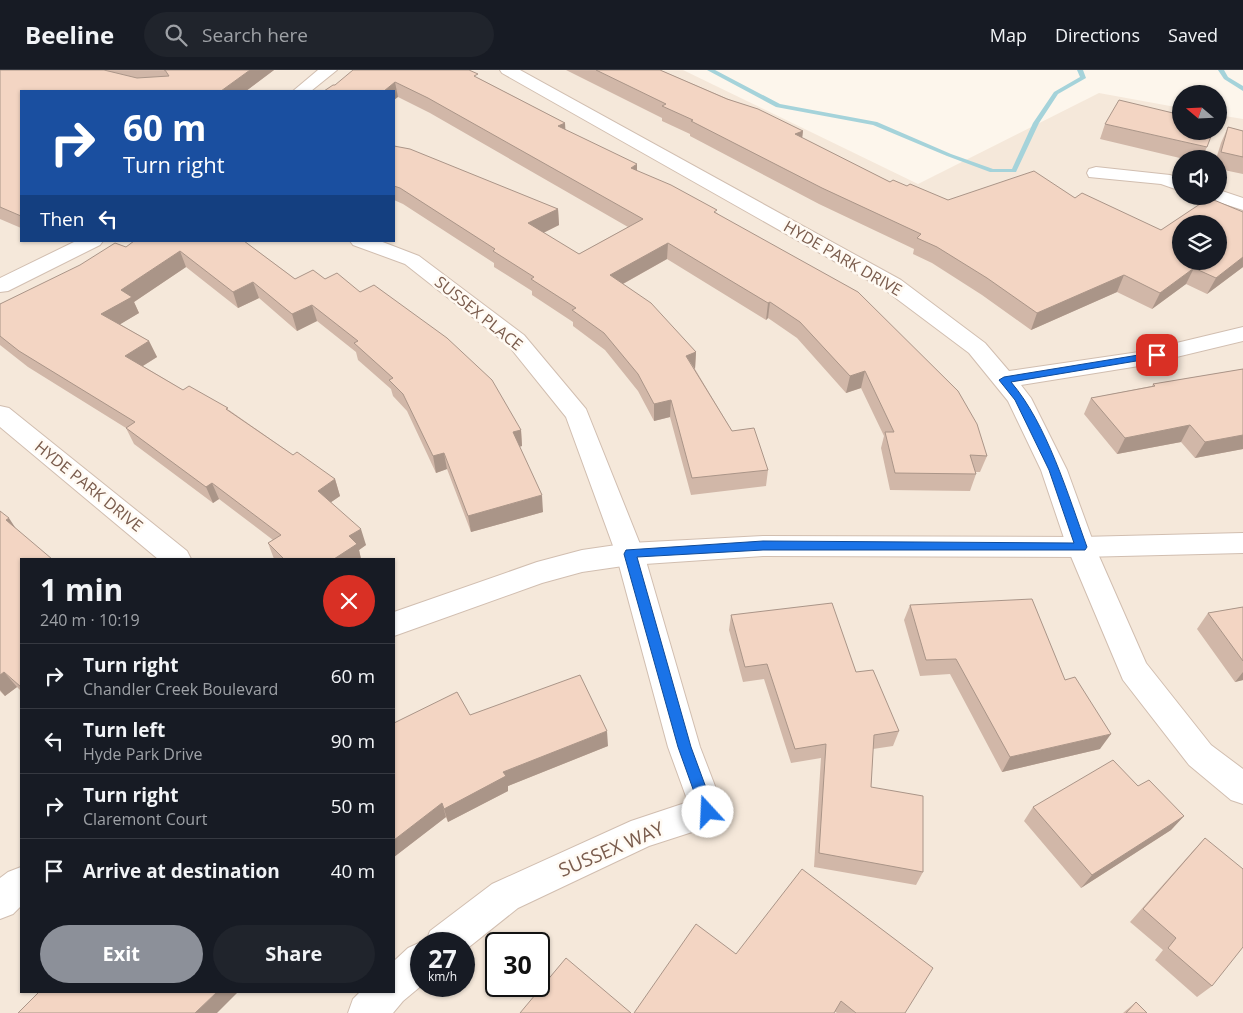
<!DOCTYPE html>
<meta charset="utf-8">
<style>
:root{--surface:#171b24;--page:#20242c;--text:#f1f3f6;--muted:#9ea1a6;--line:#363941;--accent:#8c9099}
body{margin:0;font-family:"Open Sans",sans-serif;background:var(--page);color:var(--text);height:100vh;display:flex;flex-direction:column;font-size:19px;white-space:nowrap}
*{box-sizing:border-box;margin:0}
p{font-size:16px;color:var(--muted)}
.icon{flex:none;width:28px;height:28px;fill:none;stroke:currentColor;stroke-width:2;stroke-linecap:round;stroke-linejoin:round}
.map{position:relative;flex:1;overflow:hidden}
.sheet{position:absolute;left:20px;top:488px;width:375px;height:435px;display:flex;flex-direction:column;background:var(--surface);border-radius:0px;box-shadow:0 1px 4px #0004}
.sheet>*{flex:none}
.hud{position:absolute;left:20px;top:20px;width:375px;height:152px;border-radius:0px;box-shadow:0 1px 4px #0004;background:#1a4fa0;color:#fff;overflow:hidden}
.needle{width:32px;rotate:289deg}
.controls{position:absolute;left:1172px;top:15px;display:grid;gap:10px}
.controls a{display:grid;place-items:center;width:55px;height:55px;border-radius:50%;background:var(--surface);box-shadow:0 1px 4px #0004;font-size:25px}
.speed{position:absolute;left:410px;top:862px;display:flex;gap:10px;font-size:25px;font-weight:700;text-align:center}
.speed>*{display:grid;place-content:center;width:65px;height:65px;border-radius:50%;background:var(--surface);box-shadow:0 1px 4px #0004;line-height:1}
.speed small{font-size:12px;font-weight:400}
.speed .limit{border:2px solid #111;border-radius:8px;background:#fff;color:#111}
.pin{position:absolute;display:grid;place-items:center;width:42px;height:42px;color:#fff;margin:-21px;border-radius:10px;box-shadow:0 2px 8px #0006}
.me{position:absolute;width:55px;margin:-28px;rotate:340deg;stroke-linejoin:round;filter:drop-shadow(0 0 4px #0008)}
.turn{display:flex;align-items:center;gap:18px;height:105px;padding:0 20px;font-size:22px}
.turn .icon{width:65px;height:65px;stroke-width:2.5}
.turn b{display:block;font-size:35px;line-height:42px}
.then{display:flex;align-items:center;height:48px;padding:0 20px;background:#0003;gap:10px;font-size:19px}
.round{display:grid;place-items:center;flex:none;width:52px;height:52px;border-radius:26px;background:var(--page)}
.head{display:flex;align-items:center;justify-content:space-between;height:85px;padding:0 20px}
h1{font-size:30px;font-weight:700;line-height:38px}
.primary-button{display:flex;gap:10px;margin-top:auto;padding:10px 20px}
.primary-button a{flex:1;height:58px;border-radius:30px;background:var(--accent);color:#fff;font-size:20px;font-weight:700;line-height:58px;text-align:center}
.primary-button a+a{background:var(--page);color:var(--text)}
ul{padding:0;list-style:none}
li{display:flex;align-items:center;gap:15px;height:65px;padding:0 20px;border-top:1px solid var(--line)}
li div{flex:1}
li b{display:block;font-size:19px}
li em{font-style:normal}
header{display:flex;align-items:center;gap:30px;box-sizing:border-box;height:70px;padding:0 25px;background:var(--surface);border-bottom:1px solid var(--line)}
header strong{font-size:24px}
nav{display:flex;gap:28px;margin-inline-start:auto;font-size:18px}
.search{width:350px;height:45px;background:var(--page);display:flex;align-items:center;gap:12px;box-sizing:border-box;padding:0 18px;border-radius:28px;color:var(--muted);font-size:19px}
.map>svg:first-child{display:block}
.residential{fill:#f5e8da;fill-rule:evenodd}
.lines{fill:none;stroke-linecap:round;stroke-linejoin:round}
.stream{fill:#a5d3da;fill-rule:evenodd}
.minor-casing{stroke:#d1beb0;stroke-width:2}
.tertiary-casing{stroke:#d1beb0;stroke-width:2}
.minor{fill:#fff;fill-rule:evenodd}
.tertiary{fill:#fff;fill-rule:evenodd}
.wall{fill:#d1b7a8}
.shaded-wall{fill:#aa9588}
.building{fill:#f3d5c3;stroke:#aa9588;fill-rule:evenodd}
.route{fill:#1a73e8;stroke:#114b97}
.labels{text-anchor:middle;stroke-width:5;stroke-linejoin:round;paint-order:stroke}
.street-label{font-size:16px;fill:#7a5c4d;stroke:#fffaf3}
.near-street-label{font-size:19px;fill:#7a5c4d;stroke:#fffaf3}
</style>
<header>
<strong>Beeline</strong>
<div class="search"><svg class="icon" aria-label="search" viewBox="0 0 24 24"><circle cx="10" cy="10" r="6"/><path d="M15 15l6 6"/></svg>Search here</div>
<nav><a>Map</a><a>Directions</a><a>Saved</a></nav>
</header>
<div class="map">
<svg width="1243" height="943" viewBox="0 0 1243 943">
<rect width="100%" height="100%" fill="#fdf6ec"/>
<!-- residential -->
<path class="residential" d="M0,0H683L918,114L1099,23L1181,38V61H1219V45L1243,49V943H0ZM21,21H394V171H21ZM1181,89H1219V126H1181ZM1181,154H1219V191H1181ZM21,489H394V921H21ZM421,874H464V916H421ZM496,874H539V916H496Z"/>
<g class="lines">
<!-- stream -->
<path class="stream" d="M707,0H715L780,34L877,52L951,84L993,99H1012L1033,53L1054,22L1080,7L1077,0H1083L1086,8L1058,24L1039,53L1016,102H990L947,86L873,55L776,37Z
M1218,0H1224L1228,7L1243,16V21L1224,9Z"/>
<!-- minor casing -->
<g class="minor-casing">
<path id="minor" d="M318,0H337L311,21H293Z
M500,0H520L901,210L985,273L1009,301L1139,282L1243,257V271L1139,296L1021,315L1031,328L1067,400L1095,477L1146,593L1211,675L1243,699V734L1231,730L1189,695L1123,610L1067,477L1041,400L1008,331L969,283L885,220L502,3Z
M1096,97L1170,105L1181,109V121L1161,114L1089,107L1087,103L1089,99Z
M1219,120L1243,128V140L1212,130L1209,126H1219Z
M76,171H103L100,175L8,221L0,222V208Z
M350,171H380L419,186L524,265L586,339L644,484L700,677L725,742L720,753L649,776L518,838L464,881V874H425L430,861L492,814L631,751L688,732L668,677L616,484L566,347L508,275L405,194L353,175Z
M0,336L9,338L187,481L191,489H158L0,357Z
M421,872L424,874H421V916L403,931L393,943H348L353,929L361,921H394V891L408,878Z"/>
</g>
<!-- tertiary casing -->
<g class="tertiary-casing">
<path id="tertiary" d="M1243,463V483L1081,487L763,486L630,495L582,502L542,513L394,566V542L537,492L582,480L630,473L763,466L1081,467Z
M21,797V836L13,844L0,849V808L8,802Z"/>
</g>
<!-- minor -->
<use href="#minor" class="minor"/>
<!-- tertiary -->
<use href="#tertiary" class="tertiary"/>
</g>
<!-- wall -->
<path class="wall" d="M0,0H274L246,21H21V158L0,149Z
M566,0H660L803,61L802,68L890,112L907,116L948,130L1075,128L1161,160L1243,142V197L1207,224L1186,214L1152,239L1117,222L1031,260L982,225L932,193L913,184L914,179L819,134L690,66V64L662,51V48Z
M478,8L565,53V60L637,101L717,143L987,386L980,402H975L976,404L970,421L890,420L881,378L884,366L861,318L846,323L797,268L768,248L766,250L667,189L623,214L696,282L695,299L732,361L768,400L766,416L691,425L670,347L654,351L638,321L605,280L573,256V252L532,225V221L494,197V193L403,134L394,130V76L558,139L559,155L543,163L579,184L628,157L430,43L398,27L335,15Z
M1105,54L1207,77L1201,89H1184L1100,69Z
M1228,57L1243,61V104L1219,99V89H1216L1221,73Z
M244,171L295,209L521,360L522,376L519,377L543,442L471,462L447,399L436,403L407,341L393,326L391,319L358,290L356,282L317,251L297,261L259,228L238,238L186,197L134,232L139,243L120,254L149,271L157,287L143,296L183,320L229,340L293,385L335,409L340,426L331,432L366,475L359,480L361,489H274L268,473L273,470L219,429L213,433L134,374L126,358L28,297L0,275V234L126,177Z
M1243,299V379L1195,388L1181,372L1117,384L1084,344L1091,328L1152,316L1153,314Z
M0,441L21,489V621L17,617L5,626L0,621Z
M910,535L1065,610L1100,679L1002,702L950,604L920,606L904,550Z
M1243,537V610L1235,612L1197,559L1208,543Z
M731,545L856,602L899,661L893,676L873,679L871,717L923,802L916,815L814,797L821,688L791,693L764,609L743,612L729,560Z
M470,645L608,676L508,716V721L448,752L446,747L394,787V653Z
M1138,716L1184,746L1171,760L1081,818L1024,751L1033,737Z
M1205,768L1212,916L1197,927L1155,890L1163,880L1130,852L1192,782Z
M736,884L905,943H837Z
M1136,932L1147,943H1122H1123Z"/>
<!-- shaded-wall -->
<path class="shaded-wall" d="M250,0H274L246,21H221Z
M395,12L398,27L394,30V21H384Z
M565,53L566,69L558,56Z
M803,61L801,76L795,64Z
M637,94V110L631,98Z
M558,139L559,155L529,170L528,153Z
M668,173L667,189L610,221V205Z
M180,181L186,197L134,232L139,243L109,261L101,244L121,220Z
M1243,187V197L1207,224L1216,208Z
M1194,198L1186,214L1152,239L1160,223Z
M1124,205L1117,222L1031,260L1037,243Z
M253,212L259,228L238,238L233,222Z
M770,232L768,248L766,250L768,233Z
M312,235L317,251L297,261L292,244Z
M149,271L157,287L133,302L125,286Z
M696,282L695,299L686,286Z
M865,301L861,318L846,323L850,306Z
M671,330L670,347L654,351V334Z
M1190,355L1181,372L1117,384L1125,368Z
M521,360L522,376L514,378L513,362Z
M1243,365V379L1195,388L1205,372Z
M444,383L447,399L436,403L433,386Z
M335,409L340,426L324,437L318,421Z
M212,413L219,429L213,433L206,417Z
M542,425L543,442L471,462L468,446Z
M9,448L20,465L6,450Z
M361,459L366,475L359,480L361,489H334L349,466Z
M4,602L17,617L5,626L0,620V605Z
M1243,602V610L1235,612Z
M607,661L608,676L508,716V721L448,752L444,739L503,702Z
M1111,664L1100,679L1002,702L1010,687Z
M442,733L446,747L394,787V770Z
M1184,746L1171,760L1081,818L1092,805Z
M218,921H239L217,943H195Z"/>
<!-- building -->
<path class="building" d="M0,0H104L137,8L169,6L165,0H164H250L221,21H21V146L0,137Z
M353,0H469L478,4L474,6L565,53L558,56L637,94L631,98L671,115L717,140L714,142L858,222L958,321L977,354L987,386L970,385L976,404L895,403L885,362H894L865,301L850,306L800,252L770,232L768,233L668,173L610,205L651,233L696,282L686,286L732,361L754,358L768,400L692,408L671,330L654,334L638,304L604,263L572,240L576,238L531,209L534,207L493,181L495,179L400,118L394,116V76L410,79L558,139L528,153L579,184L643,149L428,28L395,12L384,21H324L333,15H335Z
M596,0H660L727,29L758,39L803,61L795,64L890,112L893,110L907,116L910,114L948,130L1034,101L1075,128L1082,123L1161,160L1209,128L1243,142V187L1216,208L1194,198L1160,223L1124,205L1037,243L987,208L937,177L917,168L921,164L822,118L691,51L693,50L662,36L666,34ZM1181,154H1219V191H1181Z
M1119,30L1173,43L1175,39L1181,40V61H1213L1207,77L1105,54Z
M1228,57L1243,61V87L1221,82Z
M134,171H244L295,209L313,200L325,209L337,203L360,222L374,215L447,268L492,310L521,360L513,362L542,425L468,446L444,383L433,386L403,324L389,310L393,308L354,273L358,271L312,235L292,244L253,212L233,222L180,181L121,220L132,227L101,244L149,271L125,286L183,320L189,316L228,338L226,339L293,385L297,382L335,409L318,421L361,459L349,466L357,474L334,489H284L268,473L281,465L212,413L206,417L126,358L135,352L19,281L0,266V234L80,195L115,173L126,177Z
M1243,299V365L1205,372L1190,355L1125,368L1091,328L1155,316L1153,314Z
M0,441L9,448L6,450L52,489H21V617L4,602L0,605Z
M1032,529L1065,610L1075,607L1111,664L1010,687L956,589L926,590L910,535Z
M832,533L856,602L873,600L899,661L874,665L871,717L923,726V802L819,783L826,674L795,679L767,594L745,597L731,545Z
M1243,537V591L1208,543Z
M580,605L607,661L503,702L506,706L444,739L442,733L394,770V653L457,622L470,645Z
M1113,690L1138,716L1149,710L1184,746L1092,805L1033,737Z
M1205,768L1243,799V877L1212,916L1168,878L1176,868L1143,839Z
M802,799L933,898L905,943H856L841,931L834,943H634L696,854L736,884Z
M566,888L631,943H520Z
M40,921H218L195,943H18Z
M1136,932L1147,943H1126Z"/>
<!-- route -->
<path class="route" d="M1157,282H1160V287L1011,312C1047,354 1068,425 1087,477L1085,480H763L637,487L691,677L715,742L713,747L708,749L703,747L678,677L624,484L626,480L763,471L1074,473L1049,400L1015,330L999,310L1004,307Z"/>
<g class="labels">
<!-- street labels -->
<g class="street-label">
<text transform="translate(843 188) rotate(30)" y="6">HYDE PARK DRIVE</text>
<text transform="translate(479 243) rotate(39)" y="6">SUSSEX PLACE</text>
<text transform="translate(89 416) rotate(39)" y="6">HYDE PARK DRIVE</text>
</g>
<!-- near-street labels -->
<g class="near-street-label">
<text transform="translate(611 779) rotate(-23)" y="7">SUSSEX WAY</text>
</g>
</g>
</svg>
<div class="controls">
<a><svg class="needle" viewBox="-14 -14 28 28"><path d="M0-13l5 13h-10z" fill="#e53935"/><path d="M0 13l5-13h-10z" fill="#9ea1a6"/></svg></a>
<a><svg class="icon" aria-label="sound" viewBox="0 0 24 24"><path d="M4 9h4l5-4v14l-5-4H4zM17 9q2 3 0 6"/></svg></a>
<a><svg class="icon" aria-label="layers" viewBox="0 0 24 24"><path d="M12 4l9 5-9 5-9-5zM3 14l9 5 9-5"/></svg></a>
</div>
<div class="speed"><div>27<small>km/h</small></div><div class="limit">30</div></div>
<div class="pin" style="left:1157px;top:285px;background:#d93025"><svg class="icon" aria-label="arrive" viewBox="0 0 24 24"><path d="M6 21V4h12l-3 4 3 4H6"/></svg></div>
<svg class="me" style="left:708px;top:742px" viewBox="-20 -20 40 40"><circle r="19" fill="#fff"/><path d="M0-13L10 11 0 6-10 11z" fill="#1a73e8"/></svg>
<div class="hud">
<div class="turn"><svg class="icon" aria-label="right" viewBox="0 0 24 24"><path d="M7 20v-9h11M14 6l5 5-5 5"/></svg><div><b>60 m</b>Turn right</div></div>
<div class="then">Then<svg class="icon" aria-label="left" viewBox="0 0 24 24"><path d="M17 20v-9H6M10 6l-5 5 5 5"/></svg></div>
</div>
<section class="sheet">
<div class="head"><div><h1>1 min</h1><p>240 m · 10:19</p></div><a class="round" style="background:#d93025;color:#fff"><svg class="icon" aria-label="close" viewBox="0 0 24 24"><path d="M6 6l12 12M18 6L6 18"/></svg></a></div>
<ul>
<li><svg class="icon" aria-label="right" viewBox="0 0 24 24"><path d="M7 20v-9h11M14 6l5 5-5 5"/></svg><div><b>Turn right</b><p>Chandler Creek Boulevard</p></div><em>60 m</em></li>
<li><svg class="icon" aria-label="left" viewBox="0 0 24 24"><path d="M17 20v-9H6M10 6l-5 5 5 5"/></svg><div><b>Turn left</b><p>Hyde Park Drive</p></div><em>90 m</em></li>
<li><svg class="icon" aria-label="right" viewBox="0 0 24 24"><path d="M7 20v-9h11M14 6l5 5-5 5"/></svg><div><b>Turn right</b><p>Claremont Court</p></div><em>50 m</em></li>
<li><svg class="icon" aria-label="arrive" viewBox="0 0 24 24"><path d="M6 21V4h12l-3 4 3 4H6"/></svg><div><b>Arrive at destination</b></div><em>40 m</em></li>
</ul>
<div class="primary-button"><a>Exit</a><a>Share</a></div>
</section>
</div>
